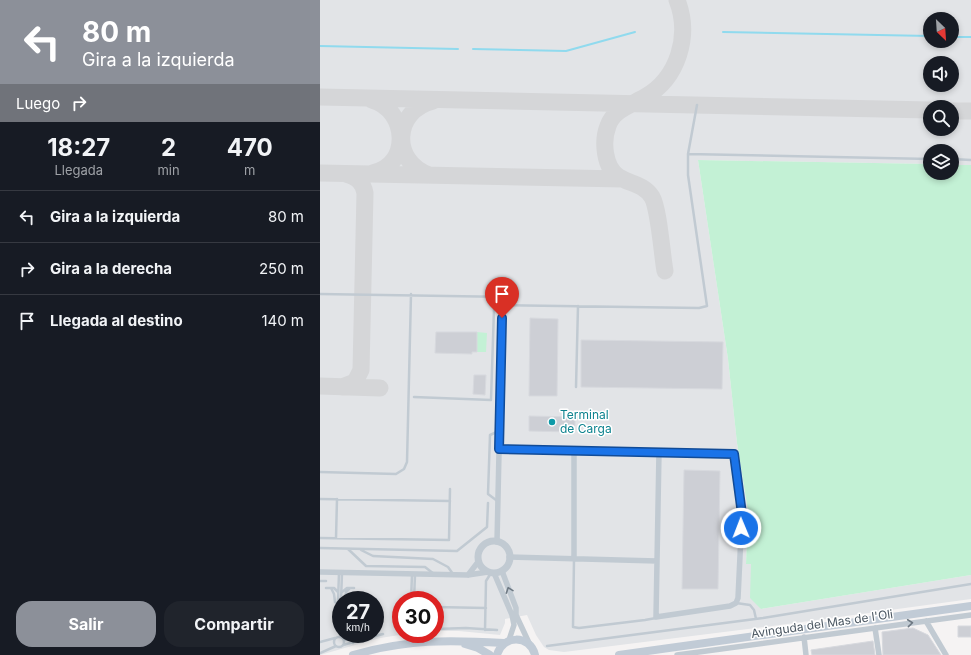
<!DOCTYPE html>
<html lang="es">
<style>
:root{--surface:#171b24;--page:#20242c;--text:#f1f3f6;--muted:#9ea1a6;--line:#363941;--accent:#8c9099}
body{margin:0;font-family:Inter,sans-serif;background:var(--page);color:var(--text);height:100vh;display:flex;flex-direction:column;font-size:15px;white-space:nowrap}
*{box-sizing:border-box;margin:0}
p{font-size:13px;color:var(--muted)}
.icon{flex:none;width:22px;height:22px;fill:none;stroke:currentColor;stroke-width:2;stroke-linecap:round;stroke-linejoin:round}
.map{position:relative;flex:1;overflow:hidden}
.panel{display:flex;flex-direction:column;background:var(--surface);width:320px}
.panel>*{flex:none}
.banner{background:#8c9099;color:#fff;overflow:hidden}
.needle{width:26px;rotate:155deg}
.controls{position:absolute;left:603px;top:12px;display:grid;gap:8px}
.controls a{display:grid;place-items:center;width:36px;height:36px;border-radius:50%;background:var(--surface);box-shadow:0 2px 6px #0003;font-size:20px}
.speed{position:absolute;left:12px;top:591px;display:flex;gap:8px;font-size:20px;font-weight:700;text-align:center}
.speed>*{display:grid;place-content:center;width:52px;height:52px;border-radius:50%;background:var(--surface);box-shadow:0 2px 6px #0003;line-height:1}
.speed small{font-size:10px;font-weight:400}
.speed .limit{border:6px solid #d22;background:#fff;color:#111}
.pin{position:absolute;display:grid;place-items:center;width:34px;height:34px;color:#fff;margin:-41px -17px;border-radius:50% 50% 50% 0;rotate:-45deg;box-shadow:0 0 4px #0007}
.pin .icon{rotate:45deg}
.me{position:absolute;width:44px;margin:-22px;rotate:359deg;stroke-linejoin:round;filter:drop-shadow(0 0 3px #0008)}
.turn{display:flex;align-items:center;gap:14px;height:84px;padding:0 16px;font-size:18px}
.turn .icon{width:52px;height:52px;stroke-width:2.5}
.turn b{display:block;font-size:28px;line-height:34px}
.then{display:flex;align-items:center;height:38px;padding:0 16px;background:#0003;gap:8px;font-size:15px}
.eta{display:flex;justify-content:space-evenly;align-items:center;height:68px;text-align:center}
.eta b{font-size:24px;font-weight:700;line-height:28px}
.primary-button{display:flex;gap:8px;margin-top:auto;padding:8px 16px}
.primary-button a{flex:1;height:46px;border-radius:16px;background:var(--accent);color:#fff;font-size:16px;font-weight:700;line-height:46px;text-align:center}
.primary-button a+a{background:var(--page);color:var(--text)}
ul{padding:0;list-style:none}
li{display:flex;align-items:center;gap:12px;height:52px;padding:0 16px;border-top:1px solid var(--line)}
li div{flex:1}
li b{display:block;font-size:15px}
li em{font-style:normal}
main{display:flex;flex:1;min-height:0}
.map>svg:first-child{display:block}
.airport{fill:#e2e4e7;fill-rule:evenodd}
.green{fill:#c3f1d5}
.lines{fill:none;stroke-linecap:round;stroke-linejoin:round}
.stream{stroke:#90daee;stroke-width:2}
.taxiway{stroke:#d5d6d8;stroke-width:17}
.building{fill:#cdcfd5;stroke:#d7d9de}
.service{stroke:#c1cad2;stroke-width:2.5}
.minor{stroke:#c1cad2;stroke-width:5.5}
.tertiary{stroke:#c1cad2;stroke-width:7}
.secondary{stroke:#c1cbd6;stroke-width:8}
.oneway{stroke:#6e7983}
.route-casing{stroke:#114b97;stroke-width:10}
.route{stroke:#1a73e8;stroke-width:7}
.culture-dot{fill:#0f9aa8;stroke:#fff;stroke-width:1.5}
.labels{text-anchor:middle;stroke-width:3;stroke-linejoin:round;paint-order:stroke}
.culture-label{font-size:12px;fill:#0d838f;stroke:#fff;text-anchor:start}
.street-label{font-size:12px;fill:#4a5661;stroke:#fff}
</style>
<main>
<section class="panel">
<div class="banner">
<div class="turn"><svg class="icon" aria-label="left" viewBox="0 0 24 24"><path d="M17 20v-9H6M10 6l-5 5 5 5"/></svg><div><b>80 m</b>Gira a la izquierda</div></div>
<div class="then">Luego<svg class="icon" aria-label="right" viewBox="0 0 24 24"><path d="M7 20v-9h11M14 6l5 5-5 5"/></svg></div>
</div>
<div class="eta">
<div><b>18:27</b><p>Llegada</p></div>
<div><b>2</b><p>min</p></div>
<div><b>470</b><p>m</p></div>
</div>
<ul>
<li><svg class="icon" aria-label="left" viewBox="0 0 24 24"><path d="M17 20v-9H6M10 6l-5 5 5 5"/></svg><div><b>Gira a la izquierda</b></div><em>80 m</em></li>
<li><svg class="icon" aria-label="right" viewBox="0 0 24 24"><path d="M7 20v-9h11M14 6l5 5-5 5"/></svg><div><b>Gira a la derecha</b></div><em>250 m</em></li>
<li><svg class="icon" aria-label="arrive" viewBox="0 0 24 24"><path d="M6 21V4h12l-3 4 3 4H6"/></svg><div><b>Llegada al destino</b></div><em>140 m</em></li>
</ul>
<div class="primary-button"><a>Salir</a><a>Compartir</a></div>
</section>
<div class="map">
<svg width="651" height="655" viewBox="0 0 651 655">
<rect width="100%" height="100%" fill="#f5f3f3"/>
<!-- airport -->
<path class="airport" d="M0,0H651V165H632V151H610V164L378,160L408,359L417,443L428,511L426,563L431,564L441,609L651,575V599L445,627L244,652L229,650L224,647L216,635L207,615L185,619V623L180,635L139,631H115V600H81V634H86L60,638L0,655ZM610,19H632V41H610ZM610,63H632V85H610ZM610,107H632V129H610ZM21,600H55V634H21Z"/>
<!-- green -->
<path class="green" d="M378,160L610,164V173H632V165H651V575L441,609L430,598L431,564H426L428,511L417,443L408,359Z
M157,332L167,333L166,352H157Z"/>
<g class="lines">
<!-- stream -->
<path class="stream" d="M403,32L610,36
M632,37H651
M0,46L138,49
M153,49L246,51L315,32"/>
<!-- taxiway -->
<path class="taxiway" d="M0,97L610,110
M632,111H651
M0,173L303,179
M52,173C91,166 88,110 52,100
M109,175C71,161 73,111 113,101
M345,271C342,255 339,209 332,197C324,184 310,184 299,177C284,168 282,141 288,126C293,110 311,105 325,97C358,78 371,36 357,0
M0,386L60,388
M22,387L35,382L41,370L45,193C43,182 37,177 26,174"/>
</g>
<!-- building -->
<path class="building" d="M210,318L238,319L237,396H209Z
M116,332H157V352H152V354L115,353Z
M261,340L403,342L402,389L261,387Z
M154,375H166L165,395L153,394Z
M209,416L253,417L255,419V426H253V432L209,431Z
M364,470L400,471L398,589H362Z
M638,626H651V637H638Z
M593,628L608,635L621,655H563L562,632Z
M553,641L555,655H492L491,650Z"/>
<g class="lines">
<!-- service -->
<path class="service" d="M368,154L610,159
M632,159L651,160
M0,294L195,297
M190,305V297
M256,387L258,306
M94,397L171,400L174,309L178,305L379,308L387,306L368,175V154L377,105
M0,472L76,474L84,469L87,462L91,294
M0,499L130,501
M176,500L168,494L170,435L179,431
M0,538L129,540L130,489
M16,538L17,499
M0,548L137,551L167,527L168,503
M28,549L46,566L105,567L114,574
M41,550L53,556L113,559L128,567L133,574
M254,559L253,627L259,628L325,620L336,618
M19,573L18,601L20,605
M0,581H6
M6,588H14L18,592
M11,588L14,594L15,602L19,605
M22,592L27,588H34
M21,600L22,573
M25,600L26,592L30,588
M91,600L92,575
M94,600L95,575
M416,603L430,605L434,610L436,619
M115,607L166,608
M115,629L146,628L177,630
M165,630L166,581L171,573
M14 642a5 5 0 1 1 10 0a5 5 0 1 1-10 0Z
M24,640L34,639L33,643
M0,642L15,638
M23,645L63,634
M227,646L443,618L651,584
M0,653L16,646"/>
<!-- minor -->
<path class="minor" d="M179,449L413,454L422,514L418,598L416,603L410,606L336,617L339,452
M254,450V559
M177,542L182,318
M189,557L337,561
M182,571L196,608V615L210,645
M0,572L148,575L168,572
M174,573L192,615L194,625L189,640
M148,575L158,562
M606,621L626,655
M555,628L559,655
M484,637L486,655
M357,655L651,615"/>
<!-- tertiary -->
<path class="tertiary" d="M158 557a16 16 0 1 1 32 0a16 16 0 1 1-32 0Z"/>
<!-- secondary -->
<path class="secondary" d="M145,644L158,648L170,655
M33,655C87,639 129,640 184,643
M177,655C182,635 210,634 215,655
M299,655L651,606"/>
</g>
<!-- one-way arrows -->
<defs><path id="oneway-chevron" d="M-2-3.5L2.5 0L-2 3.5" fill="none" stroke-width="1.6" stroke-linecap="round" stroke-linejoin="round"/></defs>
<g class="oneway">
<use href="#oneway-chevron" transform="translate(189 590) rotate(-110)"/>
<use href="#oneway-chevron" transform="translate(590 623) rotate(-6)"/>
</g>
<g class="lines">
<!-- route casing -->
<g class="route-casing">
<path id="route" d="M182,318L179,449L414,454L422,514L421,528"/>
</g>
<!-- route -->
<use href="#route" class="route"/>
</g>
<!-- markers -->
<circle class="culture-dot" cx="232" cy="422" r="4"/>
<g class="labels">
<!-- culture labels -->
<g class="culture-label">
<text x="240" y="419">Terminal<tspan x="240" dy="14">de Carga</tspan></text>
</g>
<!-- street labels -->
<g class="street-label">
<text transform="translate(502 624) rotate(-8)" y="4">Avinguda del Mas de l'Oli</text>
</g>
</g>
</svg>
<div class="controls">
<a><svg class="needle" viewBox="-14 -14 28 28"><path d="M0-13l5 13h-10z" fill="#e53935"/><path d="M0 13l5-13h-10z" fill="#9ea1a6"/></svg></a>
<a><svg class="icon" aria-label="sound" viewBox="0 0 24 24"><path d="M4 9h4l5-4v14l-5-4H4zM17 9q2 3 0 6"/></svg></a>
<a><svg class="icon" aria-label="search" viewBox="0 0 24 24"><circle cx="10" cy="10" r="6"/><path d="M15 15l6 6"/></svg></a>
<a><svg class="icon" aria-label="layers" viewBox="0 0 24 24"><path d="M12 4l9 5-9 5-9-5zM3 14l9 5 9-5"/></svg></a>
</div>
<div class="speed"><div>27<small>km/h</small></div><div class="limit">30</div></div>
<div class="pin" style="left:182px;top:318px;background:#d93025"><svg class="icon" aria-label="arrive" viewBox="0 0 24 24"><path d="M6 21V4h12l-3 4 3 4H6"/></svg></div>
<svg class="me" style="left:421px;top:528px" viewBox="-20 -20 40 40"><circle r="17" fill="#1a73e8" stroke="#fff" stroke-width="3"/><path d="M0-11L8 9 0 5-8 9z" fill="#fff"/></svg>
</div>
</main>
